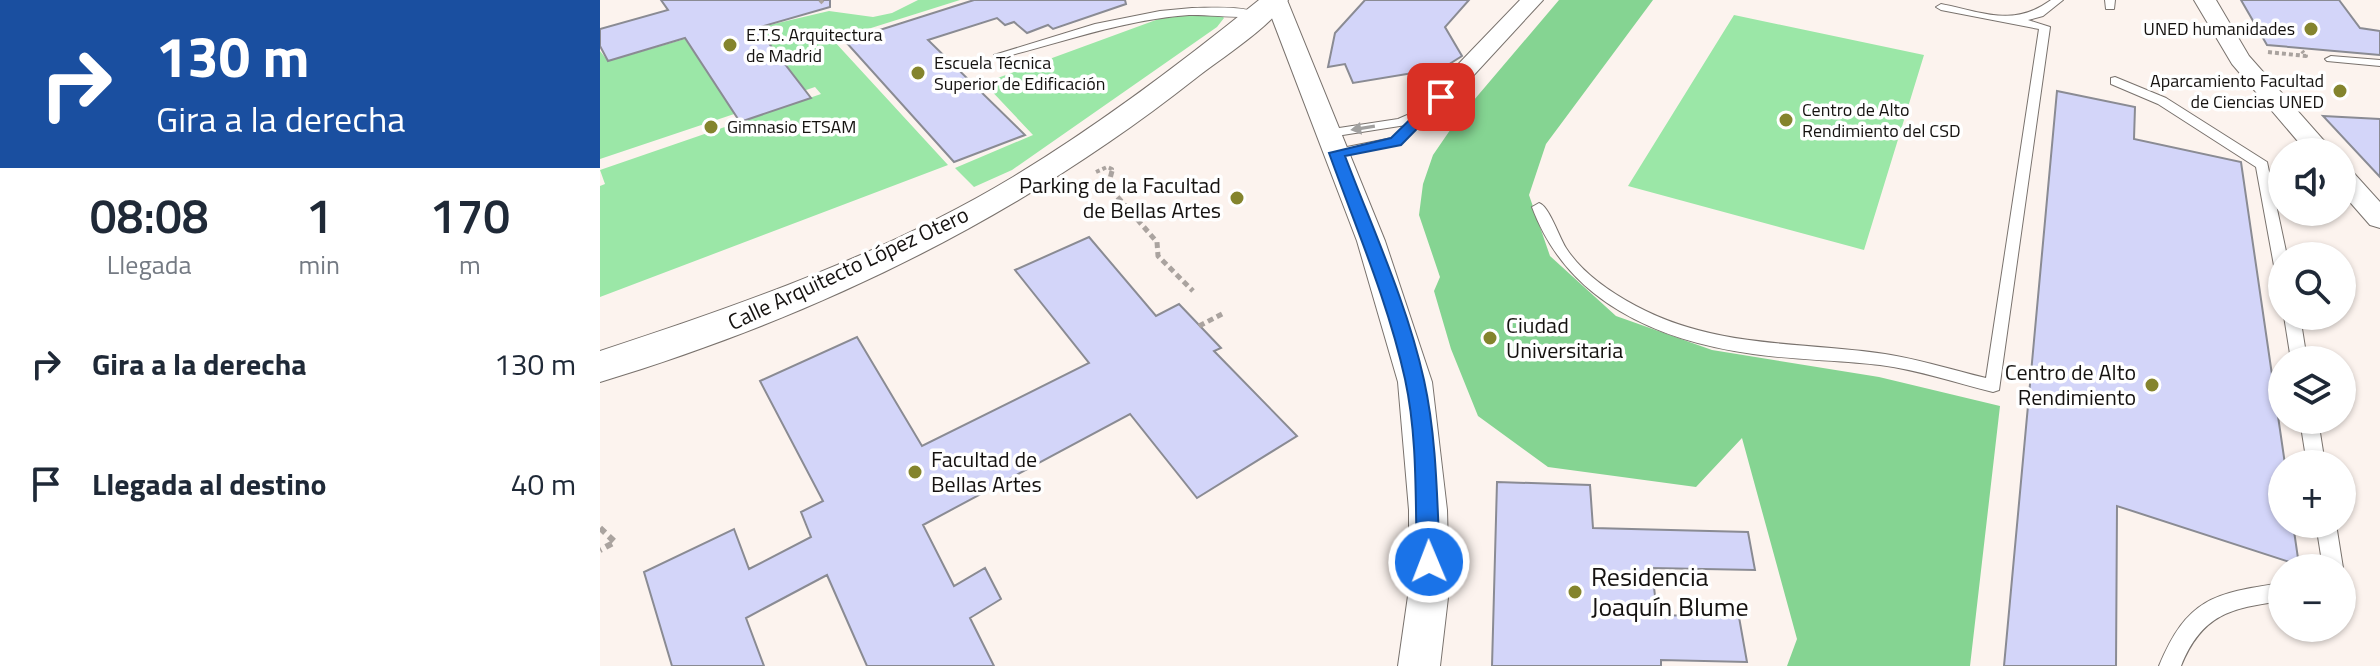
<!DOCTYPE html>
<html lang="es">
<meta charset="utf-8">
<style>
:root{--surface:#fff;--page:#f2f2f3;--text:#1f2937;--muted:#747a83}
body{margin:0;font-family:"Titillium Web",sans-serif;background:var(--page);color:var(--text);height:100vh;display:flex;flex-direction:column;font-size:30px;white-space:nowrap}
*{box-sizing:border-box;margin:0}
p{font-size:26px;color:var(--muted)}
.icon{flex:none;width:44px;height:44px;fill:none;stroke:currentColor;stroke-width:2;stroke-linecap:round;stroke-linejoin:round}
.map{position:relative;flex:1;overflow:hidden}
.details{display:flex;flex-direction:column;background:var(--surface);width:600px}
.details>*{flex:none}
.top-card{background:#1a4fa0;color:#fff;overflow:hidden}
.fabs{position:absolute;left:1668px;top:138px;display:grid;gap:16px}
.fabs a{display:grid;place-items:center;width:88px;height:88px;border-radius:50%;background:var(--surface);box-shadow:0 2px 6px #0004;font-size:40px}
.pin{position:absolute;display:grid;place-items:center;width:68px;height:68px;color:#fff;margin:-34px;border-radius:16px;box-shadow:0 4px 12px #0006}
.me{position:absolute;width:88px;margin:-44px;rotate:359deg;stroke-linejoin:round;filter:drop-shadow(0 0 6px #0008)}
.turn{display:flex;align-items:center;gap:28px;height:168px;padding:0 24px;font-size:36px}
.turn .icon{width:104px;height:104px;stroke-width:2.5}
.turn b{display:block;font-size:56px;line-height:68px}
.eta{display:flex;justify-content:space-evenly;align-items:center;height:136px;text-align:center}
.eta b{font-size:48px;font-weight:600;line-height:56px}
ul{padding:0;list-style:none}
li{display:flex;align-items:center;gap:24px;height:120px;padding:0 24px}
li div{flex:1}
li b{display:block;font-size:30px}
li em{font-style:normal}
main{display:flex;flex:1;min-height:0}
.map>svg:first-child{display:block}
.green{fill:#9be7a7}
.forest{fill:#85d492}
.building{fill:#d3d5f9;stroke:#8a8b93;stroke-width:2}
.lines{fill:none;stroke-linecap:round;stroke-linejoin:round}
.service-casing{stroke:#79726d;stroke-width:2}
.minor-casing{stroke:#79726d;stroke-width:2}
.tertiary-casing{stroke:#79726d;stroke-width:2}
.path-far2{stroke:#aaa39f;stroke-width:4;stroke-dasharray:4 3;stroke-linecap:butt}
.path-far1{stroke:#aaa39f;stroke-width:5;stroke-dasharray:6 4;stroke-linecap:butt}
.path{stroke:#aaa39f;stroke-width:6;stroke-dasharray:7 5;stroke-linecap:butt}
.service{fill:#fff;fill-rule:evenodd}
.minor{fill:#fff;fill-rule:evenodd}
.tertiary{fill:#fff;fill-rule:evenodd}
.oneway{fill:#a1a09f}
.route{fill:#1a73e8;stroke:#114b97;stroke-width:2}
.poi-dot{fill:#84842d;stroke:#fff;stroke-width:3}
.labels{text-anchor:middle;stroke-width:7;stroke-linejoin:round;paint-order:stroke}
.far-poi-label{font-size:18px;fill:#151210;stroke:#fff;text-anchor:start}
.poi-label{font-size:22px;fill:#151210;stroke:#fff;text-anchor:end}
.street-label{font-size:22px;fill:#151210;stroke:#fff}
.near-poi-label{font-size:26px;fill:#151210;stroke:#fff;text-anchor:start}
</style>
<main>
<section class="details">
<div class="top-card">
<div class="turn"><svg class="icon" aria-label="right" viewBox="0 0 24 24"><path d="M7 20v-9h11M14 6l5 5-5 5"/></svg><div><b>130 m</b>Gira a la derecha</div></div>
</div>
<div class="eta">
<div><b>08:08</b><p>Llegada</p></div>
<div><b>1</b><p>min</p></div>
<div><b>170</b><p>m</p></div>
</div>
<ul>
<li><svg class="icon" aria-label="right" viewBox="0 0 24 24"><path d="M7 20v-9h11M14 6l5 5-5 5"/></svg><div><b>Gira a la derecha</b></div><em>130 m</em></li>
<li><svg class="icon" aria-label="arrive" viewBox="0 0 24 24"><path d="M6 21V4h12l-3 4 3 4H6"/></svg><div><b>Llegada al destino</b></div><em>40 m</em></li>
</ul>
</section>
<div class="map">
<svg width="1780" height="666" viewBox="0 0 1780 666">
<rect width="100%" height="100%" fill="#fcf3ee"/>
<!-- green -->
<path class="green" d="M318,0H360L233,40L348,165L0,297V186L5,184L0,170L221,94L215,87L0,159V51L8,61L85,39L122,94L190,72L157,28L229,11L273,17L292,13Z
M618,12L624,18L617,27L412,170L374,187L355,168L433,135L384,83L575,13Z
M1134,15L1324,55L1264,250L1028,186Z"/>
<!-- forest -->
<path class="forest" d="M959,0H1053L946,144L929,195L950,256L1016,316L1112,350L1279,377L1400,406L1370,666H1187L1197,639L1142,438L1096,487L948,467L878,416L851,349L834,291L840,277L819,215L823,184L833,155L857,120Z"/>
<!-- building -->
<path class="building" d="M61,0H230V7L157,28L211,98L140,122L85,38L8,61L0,46V29L68,10Z
M374,0H525L526,4L453,29L448,25L427,33L414,22L405,25L397,18L328,40L425,135L354,162L245,41Z
M765,0H869L845,27L862,56L843,68L753,83L745,64L728,67L735,33Z
M1641,0H1739L1760,28L1780,31V55L1667,45Z
M1457,91L1535,107L1534,139L1641,162L1685,464L1682,524H1693L1699,565L1517,506L1516,666H1404Z
M1723,116L1780,119V177Z
M489,237L556,316L579,304L621,348L614,351L697,436L597,498L530,414L323,525L354,586L385,568L401,599L370,618L394,666H267L227,575L146,618L164,666H72L44,572L134,529L149,569L211,537L201,512L223,501L160,381L257,337L322,446L489,363L415,270Z
M897,482L990,485L993,528L1148,532L1155,570L1052,568L1057,615L1139,617L1147,662L1061,660V666H892Z"/>
<g class="lines">
<!-- service casing -->
<g class="service-casing">
<path id="service" d="M1451,0H1463L1443,16L1428,20L1450,27L1399,390L1393,392C1356,383 1319,370 1280,365C1238,360 1195,360 1153,354C1058,341 967,302 932,207L939,203C949,206 959,237 966,248C982,273 1010,292 1036,306C1117,349 1198,341 1285,354C1319,359 1352,370 1386,378L1439,29L1341,10L1336,7L1341,4C1383,12 1413,28 1451,0Z
M1505,0H1515L1514,9H1506Z
M592,8C613,8 644,5 662,15C654,20 604,14 589,15C523,20 463,42 400,58L394,55L495,24L560,11Z
M1731,56L1780,60V66L1727,61L1725,59Z
M1515,77L1566,98L1667,162L1687,256H1682V276L1675,271L1656,167L1558,104L1511,84V78Z
M828,106L832,107V113L801,144L737,157L730,153L737,149L792,138L806,125L730,137L726,136V130L798,119Z
M1684,316H1700L1707,360H1691Z
M1700,420H1718L1725,464H1707Z
M1716,524H1736L1743,568L1742,570L1723,568Z
M1682,583V601C1631,608 1602,614 1581,666H1559C1587,599 1613,593 1682,583Z"/>
</g>
<!-- minor casing -->
<g class="minor-casing">
<path id="minor" d="M665,0H687L785,241L832,382L847,510L849,589L840,666H798L809,589V510L798,382L757,241Z
M920,0H943L837,115H819L816,110L819,105Z
M1594,0H1616L1649,56L1734,152H1707L1632,64Z
M1742,168L1751,170L1780,202V228L1770,225L1742,193Z"/>
</g>
<!-- tertiary casing -->
<g class="tertiary-casing">
<path id="tertiary" d="M659,0H688C669,28 623,57 596,78C419,218 215,317 0,382V351C141,305 285,254 413,177C499,125 580,64 659,0Z"/>
</g>
<!-- path-far2 -->
<path class="path-far2" d="M220,0L224,4
M1668,52L1706,56L1702,51
M496,172L507,167L512,169L511,173"/>
<!-- path-far1 -->
<path class="path-far1" d="M512,171L508,186L557,242L558,256L593,291
M599,326L624,313"/>
<!-- path -->
<path class="path" d="M0,528L15,542L0,550"/>
<!-- service -->
<use href="#service" class="service"/>
<!-- minor -->
<use href="#minor" class="minor"/>
<!-- tertiary -->
<use href="#tertiary" class="tertiary"/>
</g>
<!-- one-way arrows -->
<defs><path id="oneway-solid" d="M-6-.8H1V-3.2L6.5 0L1 3.2V.8H-6Z" transform="scale(2)"/></defs>
<use class="oneway" href="#oneway-solid" transform="translate(763 128) rotate(171)"/>
<!-- route -->
<path class="route" d="M836,94L848,97L801,145L745,156C773,230 807,303 824,380C837,439 837,502 840,562L837,569L829,572L821,569L817,562C815,502 818,439 805,379C788,302 756,228 729,153L791,138Z"/>
<!-- markers -->
<g class="poi-dot">
<circle cx="1711" cy="29" r="8"/>
<circle cx="130" cy="45" r="8"/>
<circle cx="318" cy="73" r="8"/>
<circle cx="1740" cy="91" r="8"/>
<circle cx="1186" cy="120" r="8"/>
<circle cx="111" cy="127" r="8"/>
<circle cx="637" cy="198" r="8"/>
<circle cx="890" cy="338" r="8"/>
<circle cx="1552" cy="385" r="8"/>
<circle cx="315" cy="472" r="8"/>
<circle cx="975" cy="592" r="8"/>
</g>
<g class="labels">
<!-- far-poi labels -->
<g class="far-poi-label">
<text x="1695" y="35" text-anchor="end">UNED humanidades</text>
<text x="146" y="41">E.T.S. Arquitectura<tspan x="146" dy="21">de Madrid</tspan></text>
<text x="334" y="69">Escuela Técnica<tspan x="334" dy="21">Superior de Edificación</tspan></text>
<text x="1724" y="87" text-anchor="end">Aparcamiento Facultad<tspan x="1724" dy="21">de Ciencias UNED</tspan></text>
<text x="1202" y="116">Centro de Alto<tspan x="1202" dy="21">Rendimiento del CSD</tspan></text>
<text x="127" y="133">Gimnasio ETSAM</text>
</g>
<!-- poi labels -->
<g class="poi-label">
<text x="621" y="193">Parking de la Facultad<tspan x="621" dy="25">de Bellas Artes</tspan></text>
<text x="906" y="333" text-anchor="start">Ciudad<tspan x="906" dy="25">Universitaria</tspan></text>
<text x="1536" y="380">Centro de Alto<tspan x="1536" dy="25">Rendimiento</tspan></text>
<text x="331" y="467" text-anchor="start">Facultad de<tspan x="331" dy="25">Bellas Artes</tspan></text>
</g>
<!-- street labels -->
<g class="street-label">
<text transform="translate(248 268) rotate(-25)" y="8">Calle Arquitecto López Otero</text>
</g>
<!-- near-poi labels -->
<g class="near-poi-label">
<text x="991" y="586">Residencia<tspan x="991" dy="30">Joaquín Blume</tspan></text>
</g>
</g>
</svg>
<div class="fabs">
<a><svg class="icon" aria-label="sound" viewBox="0 0 24 24"><path d="M4 9h4l5-4v14l-5-4H4zM17 9q2 3 0 6"/></svg></a>
<a><svg class="icon" aria-label="search" viewBox="0 0 24 24"><circle cx="10" cy="10" r="6"/><path d="M15 15l6 6"/></svg></a>
<a><svg class="icon" aria-label="layers" viewBox="0 0 24 24"><path d="M12 4l9 5-9 5-9-5zM3 14l9 5 9-5"/></svg></a>
<a>+</a>
<a>−</a>
</div>
<div class="pin" style="left:841px;top:97px;background:#d93025"><svg class="icon" aria-label="arrive" viewBox="0 0 24 24"><path d="M6 21V4h12l-3 4 3 4H6"/></svg></div>
<svg class="me" style="left:829px;top:562px" viewBox="-20 -20 40 40"><circle r="17" fill="#1a73e8" stroke="#fff" stroke-width="3"/><path d="M0-11L8 9 0 5-8 9z" fill="#fff"/></svg>
</div>
</main>
